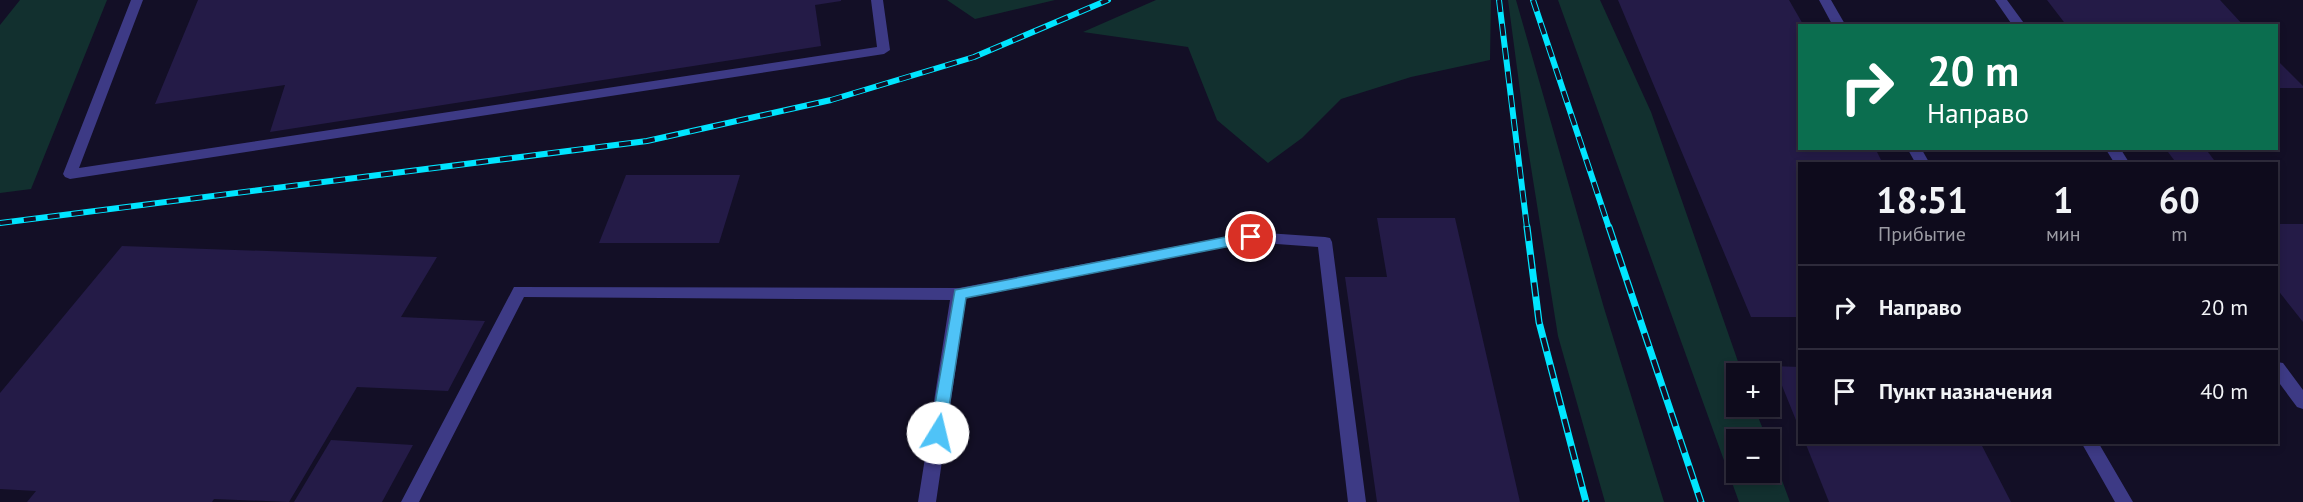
<!DOCTYPE html>
<html lang="ru">
<meta charset="utf-8">
<style>
:root{--surface:#0e0b1c;--page:#171425;--text:#f1f3f6;--muted:#9b9ba3;--line:#2e2b3b}
body{margin:0;font-family:"PT Sans",sans-serif;background:var(--page);color:var(--text);height:100vh;display:flex;flex-direction:column;font-size:22px;white-space:nowrap}
*{box-sizing:border-box;margin:0}
p{font-size:20px;color:var(--muted)}
.icon{flex:none;width:33px;height:33px;fill:none;stroke:currentColor;stroke-width:2;stroke-linecap:round;stroke-linejoin:round}
.map{position:relative;flex:1;overflow:hidden}
.drawer{position:absolute;left:1798px;top:162px;width:480px;height:282px;display:flex;flex-direction:column;background:var(--surface);border-radius:0px;box-shadow:0 3px 9px #0003,0 0 0 2px var(--line)}
.drawer>*{flex:none}
.hud{position:absolute;left:1798px;top:24px;width:480px;height:126px;border-radius:0px;box-shadow:0 3px 9px #0003,0 0 0 2px var(--line);background:#0b6e4f;color:#fff;overflow:hidden}
.fabs{position:absolute;left:1726px;top:363px;display:grid;gap:12px}
.fabs a{display:grid;place-items:center;width:54px;height:54px;border-radius:0px;background:var(--surface);box-shadow:0 3px 9px #0003,0 0 0 2px var(--line);font-size:30px}
.pin{position:absolute;display:grid;place-items:center;width:51px;height:51px;color:#fff;margin:-26px;border:3px solid #fff;border-radius:50%;box-shadow:0 2px 6px #0007}
.me{position:absolute;width:66px;margin:-33px;rotate:9deg;stroke-linejoin:round;filter:drop-shadow(0 0 4px #0008)}
.turn{display:flex;align-items:center;gap:21px;height:126px;padding:0 30px;font-size:27px}
.turn .icon{width:78px;height:78px;stroke-width:2.5}
.turn b{display:block;font-size:42px;line-height:51px}
.eta{display:flex;justify-content:space-evenly;align-items:center;height:102px;text-align:center}
.eta b{font-size:36px;font-weight:600;line-height:42px}
ul{padding:0;list-style:none}
li{display:flex;align-items:center;gap:18px;height:84px;padding:0 30px;border-top:2px solid var(--line)}
li div{flex:1}
li b{display:block;font-size:22px}
li em{font-style:normal}
.map>svg:first-child{display:block}
.green{fill:#12302f}
.building{fill:#241b47}
.lines{fill:none;stroke-linecap:round;stroke-linejoin:round}
.minor{fill:#3d3a85;fill-rule:evenodd}
.rail-far1-casing{stroke:#00e5ff;stroke-width:6}
.rail-casing{stroke:#00e5ff;stroke-width:7}
.rail-far1{stroke:#130f26;stroke-width:4;stroke-dasharray:12;stroke-linecap:butt}
.rail{stroke:#130f26;stroke-width:4.5;stroke-dasharray:14;stroke-linecap:butt}
.route{fill:#4fc3f7;stroke:#337fa1;stroke-width:1.5}
</style>
<div class="map">
<svg width="2303" height="502" viewBox="0 0 2303 502">
<rect width="100%" height="100%" fill="#130f26"/>
<!-- green -->
<path class="green" d="M20,0H107L31,189L0,193V25Z
M947,0H1055L975,19Z
M1156,0H1491L1490,60L1411,77L1341,99L1302,138L1268,163L1217,120L1188,47L1083,32Z
M1508,0H1516L1604,308L1664,502H1605L1558,336L1526,136Z
M1558,0H1600L1651,112L1742,373L1737,374V406L1754,407L1767,439L1737,440V472H1770V448L1790,502H1739Z"/>
<!-- building -->
<path class="building" d="M198,0H841V1L815,5L821,46L270,132L285,85L155,104Z
M1618,0H1789L1804,26H1800V148H1875L1883,164H1800V317H1751Z
M2047,0H2220L2244,26H2067Z
M2277,60L2303,86V88H2277Z
M2165,148H2205L2217,164H2177Z
M626,175H740L719,243H599Z
M1377,218H1455L1520,502H1377L1345,277H1387Z
M2277,224H2303V322L2277,289Z
M122,246L437,257L401,317L485,321L448,391L357,387L289,502L214,499L212,502H27L36,491L0,489V393Z
M1774,366L1800,367V430Z
M331,440L413,445L382,502H294Z
M1805,442H1980L2011,502H1829Z"/>
<g class="lines">
<!-- minor -->
<path class="minor" d="M131,0H143L79,168L877,47L871,0H883L890,50L884,54L70,179L65,177L63,174Z
M1819,0H1831L1846,26H1833Z
M1995,0H2007L2026,26H2013Z
M1907,148H1921L1930,164H1916Z
M2105,148H2120L2130,164H2115Z
M1251,232L1325,237L1330,238L1332,242L1366,502H1348L1318,247L1251,242L966,298L936,502H918L950,300L524,297L419,502H401L514,287L959,288Z
M2277,362L2283,363L2303,390V409L2297,407L2277,380Z
M2081,442H2098L2133,502H2115Z"/>
<!-- rail-far1 casing -->
<g class="rail-far1-casing">
<path id="rail-far1" d="M1499,0L1527,228
M1533,0L1609,228
M0,223L647,141L831,100L974,57L1108,0"/>
</g>
<!-- rail casing -->
<g class="rail-casing">
<path id="rail" d="M1527,227L1539,322L1586,502
M1609,227L1701,502"/>
</g>
<!-- rail-far1 -->
<use href="#rail-far1" class="rail-far1"/>
<!-- rail -->
<use href="#rail" class="rail"/>
</g>
<!-- route -->
<path class="route" d="M1251,232L1256,234L1258,237L1256,241L966,298L945,433L943,437L938,439L932,437L930,433L955,290Z"/>
</svg>
<div class="fabs">
<a>+</a>
<a>−</a>
</div>
<div class="pin" style="left:1251px;top:237px;background:#d93025"><svg class="icon" aria-label="arrive" viewBox="0 0 24 24"><path d="M6 21V4h12l-3 4 3 4H6"/></svg></div>
<svg class="me" style="left:938px;top:433px" viewBox="-20 -20 40 40"><circle r="19" fill="#fff"/><path d="M0-13L10 11 0 6-10 11z" fill="#4fc3f7"/></svg>
<div class="hud">
<div class="turn"><svg class="icon" aria-label="right" viewBox="0 0 24 24"><path d="M7 20v-9h11M14 6l5 5-5 5"/></svg><div><b>20 m</b>Направо</div></div>
</div>
<section class="drawer">
<div class="eta">
<div><b>18:51</b><p>Прибытие</p></div>
<div><b>1</b><p>мин</p></div>
<div><b>60</b><p>m</p></div>
</div>
<ul>
<li><svg class="icon" aria-label="right" viewBox="0 0 24 24"><path d="M7 20v-9h11M14 6l5 5-5 5"/></svg><div><b>Направо</b></div><em>20 m</em></li>
<li><svg class="icon" aria-label="arrive" viewBox="0 0 24 24"><path d="M6 21V4h12l-3 4 3 4H6"/></svg><div><b>Пункт назначения</b></div><em>40 m</em></li>
</ul>
</section>
</div>
